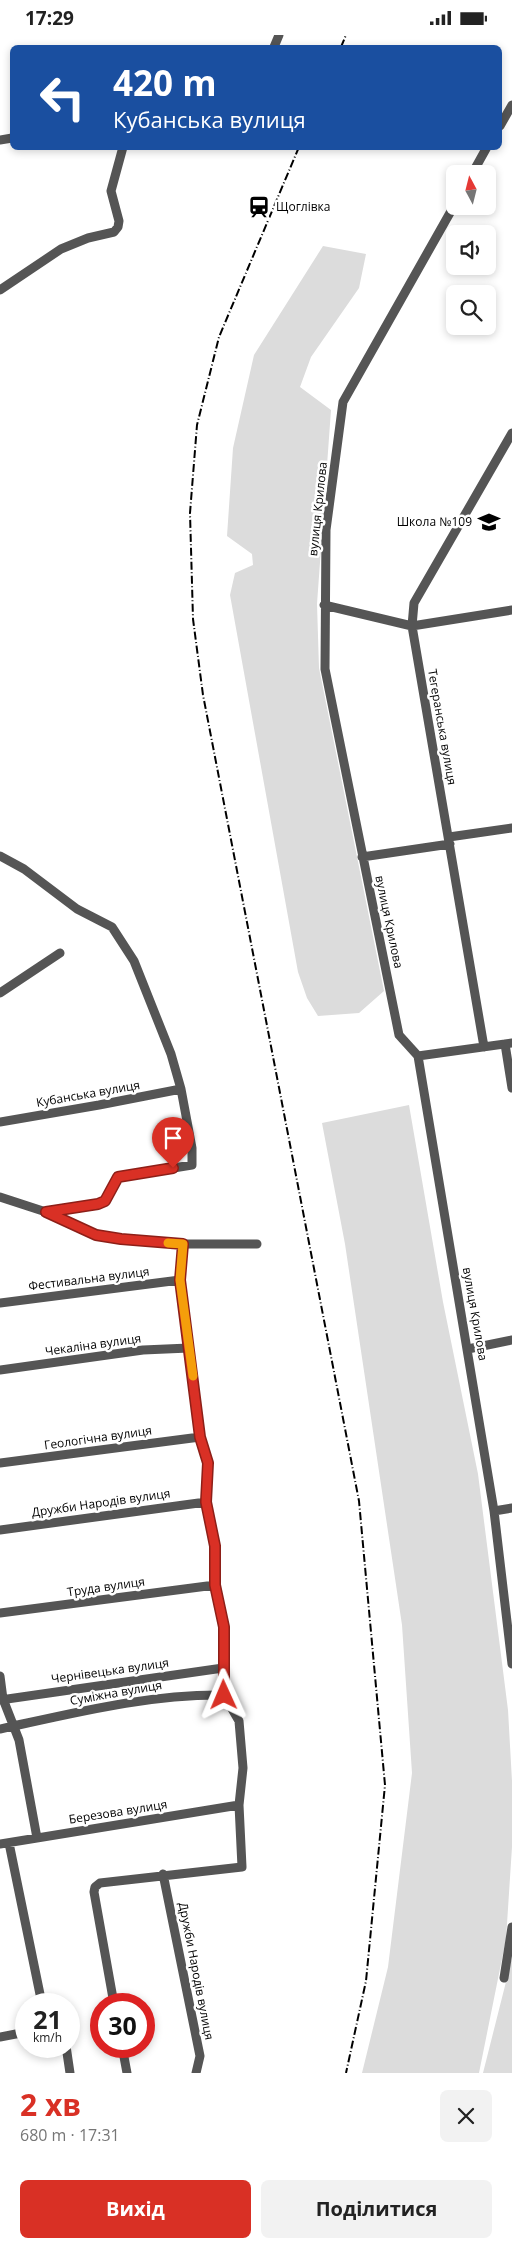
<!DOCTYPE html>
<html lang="uk">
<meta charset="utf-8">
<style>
:root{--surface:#fff;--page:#f2f2f2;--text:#222;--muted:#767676;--accent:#d93025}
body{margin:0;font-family:"Open Sans",sans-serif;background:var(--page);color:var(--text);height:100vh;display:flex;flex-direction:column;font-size:19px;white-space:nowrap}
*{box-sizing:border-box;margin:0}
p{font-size:16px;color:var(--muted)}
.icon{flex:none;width:28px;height:28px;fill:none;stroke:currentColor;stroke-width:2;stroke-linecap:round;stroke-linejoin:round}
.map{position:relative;height:2038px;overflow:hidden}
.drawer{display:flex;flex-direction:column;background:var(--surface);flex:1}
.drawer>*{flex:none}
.top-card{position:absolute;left:10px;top:10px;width:492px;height:105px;border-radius:8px;box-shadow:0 2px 8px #0003;background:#1a4fa0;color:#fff;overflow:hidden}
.needle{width:32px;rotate:353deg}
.controls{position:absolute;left:446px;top:130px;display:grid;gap:10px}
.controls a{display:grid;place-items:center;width:50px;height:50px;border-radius:8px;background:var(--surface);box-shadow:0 2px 8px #0003;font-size:25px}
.speed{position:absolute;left:15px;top:1958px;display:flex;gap:10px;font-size:25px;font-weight:700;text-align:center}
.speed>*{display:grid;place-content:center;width:65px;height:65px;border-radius:50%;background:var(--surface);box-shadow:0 2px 8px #0003;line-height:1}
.speed small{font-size:12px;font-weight:400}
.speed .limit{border:8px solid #d22;background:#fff;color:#111}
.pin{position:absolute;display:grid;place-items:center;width:42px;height:42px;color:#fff;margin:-51px -21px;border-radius:50% 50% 50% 0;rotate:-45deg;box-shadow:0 0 5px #0007}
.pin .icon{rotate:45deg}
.me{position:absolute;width:55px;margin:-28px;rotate:359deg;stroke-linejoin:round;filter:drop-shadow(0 0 4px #0008)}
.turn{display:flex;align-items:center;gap:18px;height:105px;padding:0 20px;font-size:22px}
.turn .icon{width:65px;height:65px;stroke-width:2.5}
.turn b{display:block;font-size:35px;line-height:42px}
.round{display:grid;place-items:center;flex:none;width:52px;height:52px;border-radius:8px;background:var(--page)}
.summary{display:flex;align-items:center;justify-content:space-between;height:85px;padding:0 20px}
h1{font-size:30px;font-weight:700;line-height:38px;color:var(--accent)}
.cta{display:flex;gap:10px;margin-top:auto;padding:10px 20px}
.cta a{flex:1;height:58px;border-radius:8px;background:var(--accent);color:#fff;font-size:20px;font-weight:700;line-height:58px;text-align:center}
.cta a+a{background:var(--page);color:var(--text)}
.status{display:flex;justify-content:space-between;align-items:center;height:35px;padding:0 25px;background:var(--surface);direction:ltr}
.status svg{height:14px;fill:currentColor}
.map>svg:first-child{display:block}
.green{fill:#dcdcdc}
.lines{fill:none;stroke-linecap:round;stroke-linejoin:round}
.street{stroke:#555;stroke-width:9}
.rail{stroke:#000;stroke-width:2;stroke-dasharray:8 2.5 1 2.5;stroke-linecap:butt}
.route-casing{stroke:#8d1f18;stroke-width:12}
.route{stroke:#d93025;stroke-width:9}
.slow{stroke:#f59e0b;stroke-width:9}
.labels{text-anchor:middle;stroke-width:5;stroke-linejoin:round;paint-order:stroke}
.poi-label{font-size:12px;fill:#000;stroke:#fff;text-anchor:start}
.street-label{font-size:12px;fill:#000;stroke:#fff}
</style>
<div class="status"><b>17:29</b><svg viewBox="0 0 49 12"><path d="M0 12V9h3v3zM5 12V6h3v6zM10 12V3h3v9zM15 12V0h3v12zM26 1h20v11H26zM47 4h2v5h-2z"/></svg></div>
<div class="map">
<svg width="512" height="2038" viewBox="0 0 512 2038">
<rect width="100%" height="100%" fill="#fff"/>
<!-- green -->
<path class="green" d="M323,211L366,219L359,253L311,322L300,352L331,375L317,569L319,633L384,956L359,978L318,981L307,963L298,937L230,560L235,538L253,530L252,519L227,501L233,413L254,320Z
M409,1070L443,1267L478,1439L508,1675L512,1746V1812L506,1904L479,2038H362L388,1932L412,1738L402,1590L345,1209L322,1088Z
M512,1923V2038H483Z"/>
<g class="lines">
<!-- street -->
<path class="street" d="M274,12L279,0
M500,91L512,70
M0,105L12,103
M472,139L487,112
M455,169L343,367L326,495L325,634L399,1000L418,1021L494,1476L512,1629
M0,255L61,214L88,203L114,197L118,192L119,186L111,156L123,112
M324,570L412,591L512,575
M449,802L512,793
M0,821L24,834L77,874L112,892L134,926L171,1019L181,1054L192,1113V1130L118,1142L105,1166L98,1169L46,1177
M362,822L450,809
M0,958L60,918
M505,1009L512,1053
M484,1012L412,591L414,568L512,398
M418,1021L512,1008
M0,1087L99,1070L181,1054
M0,1162L46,1177L96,1199L121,1204L183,1209H257
M0,1268L180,1245
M468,1314L512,1305
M0,1335L143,1315L189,1313
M0,1428L200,1402
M494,1476L512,1473
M0,1495L206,1467
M0,1578L215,1550
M0,1641L3,1664L19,1705L37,1803
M0,1665L223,1633
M0,1694C74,1678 148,1659 224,1660
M9,1808L42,1969
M0,1809L239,1770
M163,1839L200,2021L196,2038
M504,1943L512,1892
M114,1969L94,1857L95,1852L100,1848L242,1832L239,1770L243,1733L239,1686L224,1660V1592L215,1550V1511L206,1467L208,1428L200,1402L180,1245L183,1209
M0,2002L26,1997
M66,2011L70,2038
M122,2011L127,2038"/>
<!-- rail -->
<path class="rail" d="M341,12L346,0
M299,112L219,302L197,390L190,478L193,584L203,660L359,1466L385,1750L366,1946L346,2038"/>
</g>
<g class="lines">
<!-- route casing -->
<g class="route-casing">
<path id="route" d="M173,1133L118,1142L105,1166L98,1169L46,1177L96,1200L121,1204L183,1209L180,1245L200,1402L208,1428L206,1467L215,1511V1550L224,1592V1660"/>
</g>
<!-- route -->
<use href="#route" class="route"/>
<!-- slow -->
<path class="slow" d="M168,1208L183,1209L180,1245L193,1341"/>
</g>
<!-- icons -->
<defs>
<g id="station-bare" transform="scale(1.725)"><path d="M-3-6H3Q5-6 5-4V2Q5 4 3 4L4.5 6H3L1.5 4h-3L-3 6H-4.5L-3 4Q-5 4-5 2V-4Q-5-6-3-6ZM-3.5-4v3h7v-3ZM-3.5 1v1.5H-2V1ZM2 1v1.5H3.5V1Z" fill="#000" stroke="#fff" stroke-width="2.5" paint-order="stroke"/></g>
<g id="school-bare" transform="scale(1.725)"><path d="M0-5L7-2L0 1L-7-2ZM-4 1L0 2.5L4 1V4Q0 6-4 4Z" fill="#000" stroke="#fff" stroke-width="2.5" paint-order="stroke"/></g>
</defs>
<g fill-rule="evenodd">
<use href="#station-bare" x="259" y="172"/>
<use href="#school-bare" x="489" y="487"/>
</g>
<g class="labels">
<!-- poi labels -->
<g class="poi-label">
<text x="276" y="176">Щоглівка</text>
<text x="472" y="491" text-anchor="end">Школа №109</text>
</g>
<!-- street labels -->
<g class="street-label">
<text transform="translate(318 474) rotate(-84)" y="4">вулиця Крилова</text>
<text transform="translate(442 692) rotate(80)" y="4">Тегеранська вулиця</text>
<text transform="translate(389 887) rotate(78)" y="4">вулиця Крилова</text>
<text transform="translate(88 1059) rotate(-10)" y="4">Кубанська вулиця</text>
<text transform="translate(89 1244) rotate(-7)" y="4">Фестивальна вулиця</text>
<text transform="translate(475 1279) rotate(80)" y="4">вулиця Крилова</text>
<text transform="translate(93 1310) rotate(-8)" y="4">Чекаліна вулиця</text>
<text transform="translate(98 1403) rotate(-8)" y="4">Геологічна вулиця</text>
<text transform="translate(101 1468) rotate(-8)" y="4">Дружби Народів вулиця</text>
<text transform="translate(106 1552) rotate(-8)" y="4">Труда вулиця</text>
<text transform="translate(110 1636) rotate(-8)" y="4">Чернівецька вулиця</text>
<text transform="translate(116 1658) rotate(-10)" y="4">Суміжна вулиця</text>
<text transform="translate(118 1777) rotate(-9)" y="4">Березова вулиця</text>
<text transform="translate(196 1936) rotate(79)" y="4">Дружби Народів вулиця</text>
</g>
</g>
</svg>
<div class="controls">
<a><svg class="needle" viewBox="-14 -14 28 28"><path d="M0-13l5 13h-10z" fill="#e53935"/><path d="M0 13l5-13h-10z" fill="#767676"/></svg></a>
<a><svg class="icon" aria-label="sound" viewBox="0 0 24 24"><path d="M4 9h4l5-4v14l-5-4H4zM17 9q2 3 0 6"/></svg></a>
<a><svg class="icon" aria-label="search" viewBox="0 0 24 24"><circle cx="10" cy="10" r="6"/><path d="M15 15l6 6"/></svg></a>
</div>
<div class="speed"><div>21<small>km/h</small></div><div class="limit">30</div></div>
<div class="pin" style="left:173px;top:1133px;background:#d93025"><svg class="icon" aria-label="arrive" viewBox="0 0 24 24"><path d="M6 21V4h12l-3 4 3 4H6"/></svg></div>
<svg class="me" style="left:224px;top:1660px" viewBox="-20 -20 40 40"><path d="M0-17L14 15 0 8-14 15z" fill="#d93025" stroke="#fff" stroke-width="4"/></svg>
<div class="top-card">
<div class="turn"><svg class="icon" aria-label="left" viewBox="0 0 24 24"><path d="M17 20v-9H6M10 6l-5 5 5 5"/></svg><div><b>420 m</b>Кубанська вулиця</div></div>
</div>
</div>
<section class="drawer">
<div class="summary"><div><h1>2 хв</h1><p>680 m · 17:31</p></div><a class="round"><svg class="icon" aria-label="close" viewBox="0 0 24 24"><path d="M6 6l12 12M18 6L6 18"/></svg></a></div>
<div class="cta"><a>Вихід</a><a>Поділитися</a></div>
</section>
